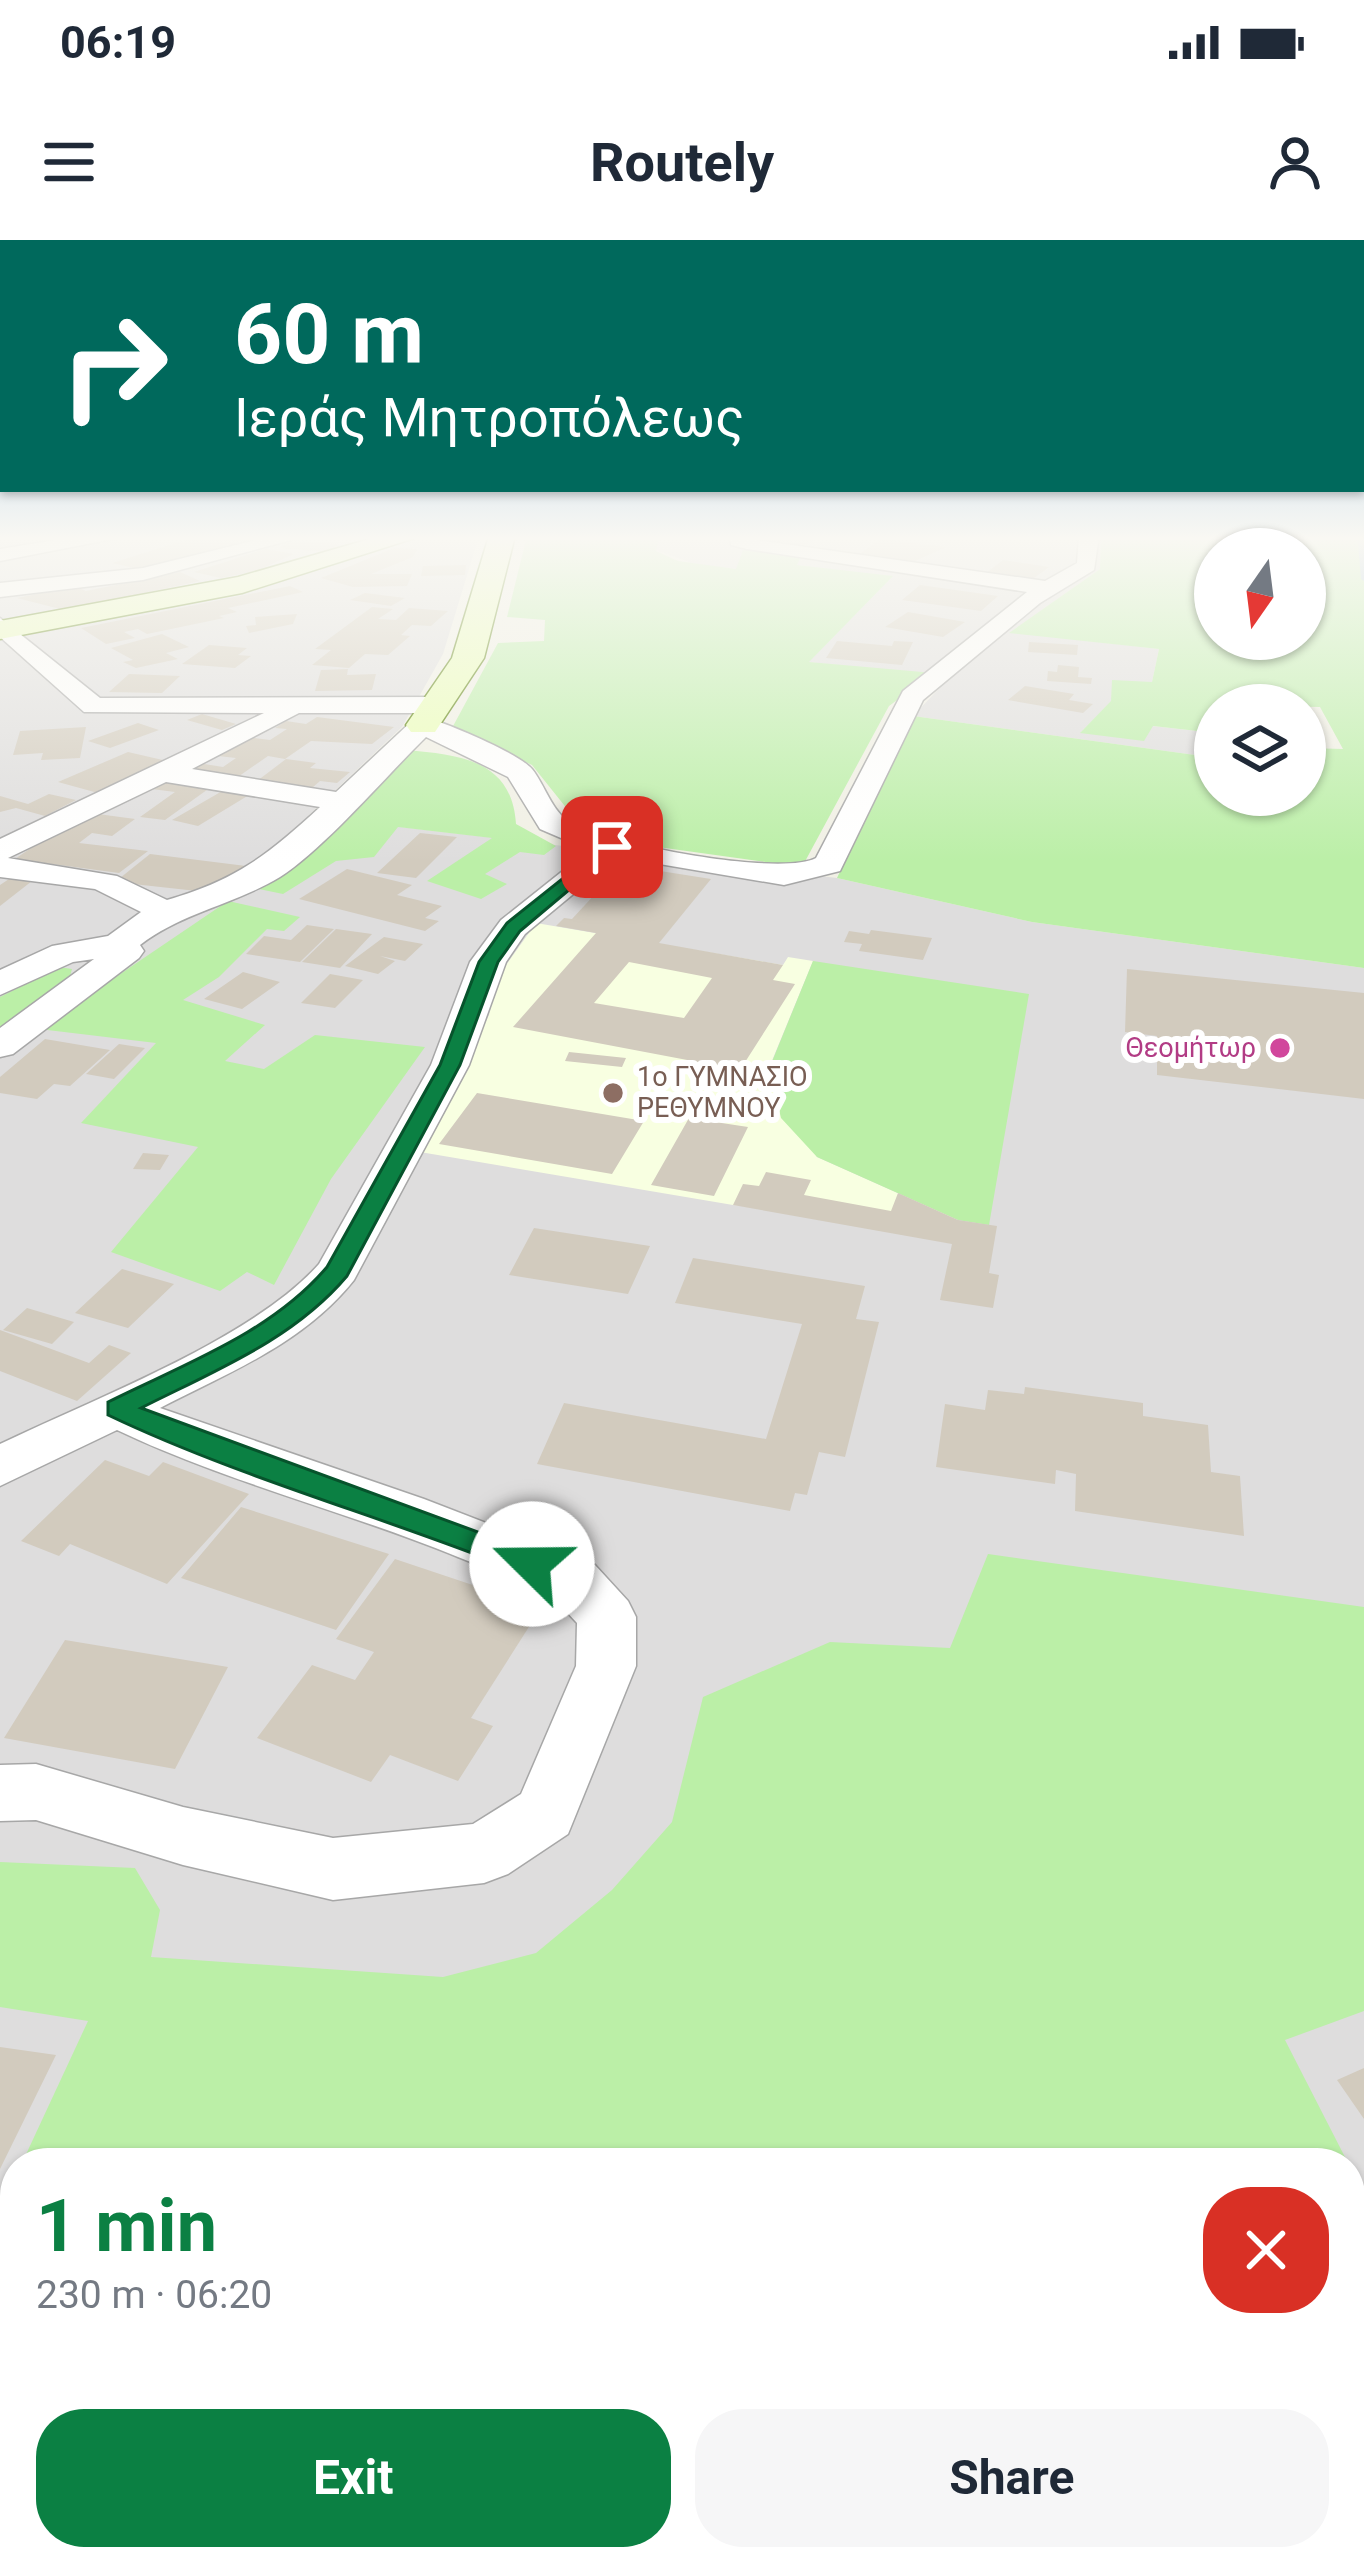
<!DOCTYPE html>
<meta charset="utf-8">
<style>
:root{--surface:#fff;--page:#f6f6f7;--text:#1f2937;--muted:#747a83;--accent:#0b8043}
body{margin:0;font-family:Roboto,sans-serif;background:var(--page);color:var(--text);height:100vh;display:flex;flex-direction:column;font-size:45px;white-space:nowrap}
*{box-sizing:border-box;margin:0}
p{font-size:39px;color:var(--muted)}
.icon{flex:none;width:66px;height:66px;fill:none;stroke:currentColor;stroke-width:2;stroke-linecap:round;stroke-linejoin:round}
.map{position:relative;flex:1;overflow:hidden}
.sheet{position:absolute;left:0px;top:1908px;width:1365px;height:423px;display:flex;flex-direction:column;background:var(--surface);border-radius:48px 48px 0 0;box-shadow:0 3px 9px #0004}
.sheet>*{flex:none}
.guide{position:absolute;left:0px;top:0px;width:1365px;height:252px;box-shadow:0 3px 9px #0004;background:#00695c;color:#fff;overflow:hidden}
.needle{width:78px;rotate:194deg}
.buttons{position:absolute;left:1194px;top:288px;display:grid;gap:24px}
.buttons a{display:grid;place-items:center;width:132px;height:132px;border-radius:50%;background:var(--surface);box-shadow:0 3px 9px #0004;font-size:60px}
.pin{position:absolute;display:grid;place-items:center;width:102px;height:102px;color:#fff;margin:-51px;border-radius:24px;box-shadow:0 6px 18px #0006}
.me{position:absolute;width:132px;margin:-66px;rotate:292deg;stroke-linejoin:round;filter:drop-shadow(0 0 9px #0008)}
.turn{display:flex;align-items:center;gap:42px;height:252px;padding:0 36px;font-size:54px}
.turn .icon{width:156px;height:156px;stroke-width:2.5}
.turn b{display:block;font-size:84px;line-height:102px}
.round{display:grid;place-items:center;flex:none;width:126px;height:126px;border-radius:48px;background:var(--page)}
.overview{display:flex;align-items:center;justify-content:space-between;height:204px;padding:0 36px}
h1{font-size:72px;font-weight:700;line-height:90px;color:var(--accent)}
.button{display:flex;gap:24px;margin-top:auto;padding:24px 36px}
.button a{flex:1;height:138px;border-radius:48px;background:var(--accent);color:#fff;font-size:48px;font-weight:700;line-height:138px;text-align:center}
.button a+a{background:var(--page);color:var(--text)}
.status{display:flex;justify-content:space-between;align-items:center;height:84px;padding:0 60px;background:var(--surface);direction:ltr}
.status svg{height:33px;fill:currentColor}
header{display:flex;justify-content:space-between;align-items:center;height:156px;padding:0 36px;background:var(--surface);font-size:54px;font-weight:700}
.map>svg:first-child{display:block}
.residential{fill:#dedddd;fill-rule:evenodd}
.education{fill:#f8ffe1}
.grass{fill:#bbefa7;fill-rule:evenodd}
.lines{fill:none;stroke-linecap:round;stroke-linejoin:round}
.stream{fill:#a2c6e2;fill-rule:evenodd}
.building{fill:#d2cbbe;fill-rule:evenodd}
.street-casing{stroke:#a7a7a7;stroke-width:3}
.secondary-casing{stroke:#557e00;stroke-width:3}
.street{fill:#fff;fill-rule:evenodd}
.secondary{fill:#ebffb6;fill-rule:evenodd}
.route{fill:#0b8043;stroke:#07532c;stroke-width:3}
.hotel-dot{fill:#d1479c;stroke:#fff;stroke-width:4.5}
.education-dot{fill:#8d6e63;stroke:#fff;stroke-width:4.5}
.labels{text-anchor:middle;stroke-width:12;stroke-linejoin:round;paint-order:stroke}
.far-hotel-label{font-size:27px;fill:#b23c85;stroke:#fff;text-anchor:end}
.far-education-label{font-size:27px;fill:#785e54;stroke:#fff;text-anchor:start}
</style>
<div class="status"><b>06:19</b><svg viewBox="0 0 49 12"><path d="M0 12V9h3v3zM5 12V6h3v6zM10 12V3h3v9zM15 12V0h3v12zM26 1h20v11H26zM47 4h2v5h-2z"/></svg></div>
<header><svg class="icon" aria-label="menu" viewBox="0 0 24 24"><path d="M4 6h16M4 12h16M4 18h16"/></svg>Routely<svg class="icon" aria-label="person" viewBox="0 0 24 24"><circle cx="12" cy="8" r="4"/><path d="M4 21q1-7 8-7t8 7"/></svg></header>
<div class="map">
<svg width="1364" height="2330" viewBox="0 0 1364 2330">
<rect width="100%" height="100%" fill="#f1f0e5"/>
<!-- residential -->
<path class="residential" d="M0,296H479L443,414L402,487L308,576L837,638L1032,682L1364,728V2330H0ZM15,1923H1350V2316H15Z
M670,296H1101L1100,329L1011,392L1159,409L1152,442L1112,461L1081,492L1152,486L1215,493V512L1195,515L913,476L950,437L808,422L891,337L796,325L801,317L736,329L703,327L656,310L659,299Z"/>
<!-- education -->
<path class="education" d="M536,683L783,725L788,717L813,721L769,828L817,917L958,980L733,965L420,912L489,775L499,735Z"/>
<!-- grass -->
<path class="grass" d="M527,296H670L659,300L656,311L678,321L736,329L743,310L801,316L797,325L893,336L809,422L934,433L889,466L802,627L629,603L584,590L532,525L452,488L498,403L544,401L545,380L507,377Z
M1151,296H1364V728L1032,682L837,638L913,476L1195,515L1215,512V555H1305V508L1343,509L1320,467L1215,465V493L1153,486L1144,501L1080,493L1111,461L1112,440L1152,442L1159,409L1009,393L1100,329L1101,299ZM1215,309H1305V399H1215Z
M407,510C460,515 512,520 516,584L556,606L544,615L520,612L485,634L507,644L481,659L427,641L492,598L398,587L374,617L336,621L283,654L254,648Z
M228,661L300,677L284,691L267,689L219,737L183,760L265,785L225,821L264,829L315,795L425,807L331,939L274,1045L247,1032L220,1051L111,1012L198,907L81,883L156,803L39,789Z
M813,721L1029,754L989,985L958,980L817,917L781,878L769,829Z
M59,727L72,729L70,736L0,791V757Z
M988,1314L1364,1367V1771L1285,1800L1348,1923H22L88,1781L0,1767V1622L135,1628L160,1670L151,1717L443,1737L536,1713L612,1650L672,1582L703,1457L830,1402L950,1408Z
M15,1938V2316H122L81,2330H0V1970Z
M1364,2044V2307L1350,2266V2047Z"/>
<g class="lines">
<!-- stream -->
<path class="stream" d="M1351,296H1358L1364,302V341L1361,339L1358,303Z"/>
</g>
<!-- building -->
<path class="building" d="M198,296L270,297L139,329L112,323Z
M764,296H819L806,305L758,300Z
M880,299L946,307L904,326L852,320Z
M290,301L339,304L328,312L279,308Z
M394,308L417,309L413,317L371,334H412L407,346L353,347L321,338Z
M265,309L294,314L256,331L221,338L194,332Z
M1003,320L1049,327L1026,344L980,338Z
M466,325L465,335L421,336L423,326Z
M180,332L200,341L64,370L17,358L75,346L86,351Z
M920,345L998,356L981,371L902,360Z
M290,346L303,352L228,368L237,372L219,376L224,378L147,394L138,389L124,392L135,398L106,404L81,388Z
M365,353L405,358L391,366L350,360Z
M372,367L393,369L378,379L396,380L409,368L448,371L431,386L412,385L401,395L410,396L388,415L365,414L349,428L312,425L331,410L315,409Z
M908,372L965,382L943,397L885,387Z
M297,374L293,384L249,393L246,386L256,385L255,377Z
M162,394L189,407L166,413L178,419L136,428L123,422L133,420L111,408Z
M837,401L892,406L894,401L913,402L902,425L826,418Z
M1029,402L1078,405L1077,415L1028,412Z
M209,405L247,408L238,415L251,416L235,428L182,424Z
M1058,425L1079,427L1078,437L1092,438L1091,444L1047,441L1048,431L1057,432Z
M348,429L347,435L376,434L372,450L315,451L321,430Z
M129,434L180,436L162,453L109,452Z
M1025,446L1074,454L1069,460L1093,464L1083,473L1008,460Z
M202,474L236,484L222,490L187,480Z
M317,477L394,487L372,504L311,501L285,519L268,516L235,539L184,532L198,523L223,527L236,518L218,516L246,497L270,500L287,489L275,488L286,481L306,484Z
M138,483L159,490L110,508L88,501Z
M86,487L80,518L41,520L43,513L13,515L20,491Z
M128,512L167,521L98,553L58,542Z
M286,519L316,523L310,528L350,532L337,543L320,541L312,548L257,541Z
M157,540L211,547L165,580L140,577L175,552L144,548Z
M224,550L249,555L198,586L172,580Z
M49,554L76,560L45,576L16,568L0,572V556L28,564Z
M83,572L135,579L112,596L92,593L79,603L148,611L119,633L15,619Z
M420,593L457,597L416,638L377,633Z
M150,614L254,627L224,654L115,642Z
M622,625L711,639L659,703L783,725L773,740L795,744L740,830L513,787L596,693L556,686L564,678L572,679ZM629,722L712,738L684,778L594,763Z
M347,629L412,645L397,655L442,666L425,678L439,681L425,691L299,659Z
M9,639L32,641L0,666V645Z
M307,685L334,689L300,722L246,714L264,696L291,700Z
M336,689L372,694L340,728L302,722Z
M871,690L932,698L923,720L859,711L862,704L844,702L849,691L869,694Z
M384,697L423,704L405,721L380,716L395,721L378,734L345,726Z
M1127,729L1364,753V859L1157,835V796L1125,792Z
M243,732L280,742L242,769L204,759Z
M330,734L363,740L335,768L301,763Z
M45,799L110,810L70,846L54,844L37,859L0,853V837Z
M119,804L145,808L114,839L86,834Z
M569,812L626,818L622,827L565,821Z
M477,853L644,881L612,934L439,904Z
M689,878L748,887L714,956L651,945Z
M143,913L169,915L160,930L133,929Z
M766,932L811,940L804,955L891,971L898,953L958,980L997,986L989,1033L999,1035L993,1068L940,1060L952,1004L733,965L743,944L759,946Z
M534,988L650,1006L628,1054L509,1035Z
M693,1018L865,1046L856,1079L879,1082L845,1217L819,1212L807,1255L795,1253L790,1271L537,1224L564,1163L766,1199L802,1084L675,1063Z
M122,1029L174,1044L128,1088L75,1073Z
M27,1068L74,1082L52,1104L3,1090Z
M0,1090L89,1123L109,1105L131,1113L77,1161L0,1131Z
M1025,1147L1143,1163V1176L1208,1185L1211,1232L1240,1236L1244,1296L1075,1271L1076,1234L1056,1230L1055,1244L936,1227L945,1164L985,1170L988,1150L1024,1154Z
M105,1220L149,1236L163,1222L249,1254L167,1344L70,1304L59,1316L21,1301Z
M241,1267L389,1314L336,1390L181,1338Z
M395,1319L541,1368L471,1478L493,1486L458,1541L390,1515L371,1542L257,1498L312,1425L355,1440L374,1412L336,1399Z
M65,1400L228,1427L175,1529L4,1498Z
M0,1807L56,1815L0,1929Z
M1364,1828V1879L1337,1840Z
M827,2316H992L1000,2330H805Z
M1175,2316H1288L1291,2330H1177Z"/>
<g class="lines">
<!-- street casing -->
<g class="street-casing">
<path id="street" d="M81,296H128L0,321V309Z
M272,296H306L143,340L0,357V343L143,328Z
M729,296L1045,341L1077,323L1079,296H1099L1094,330L1040,363L923,460L840,631L784,645L618,617L525,694L506,722L469,825L354,1040C304,1103 230,1132 160,1168L424,1259L595,1325L628,1361L636,1377V1426L568,1594L508,1634L484,1643L333,1660L183,1625L36,1580L0,1581V1525L36,1524L183,1567L333,1598L473,1584L521,1554L576,1426L577,1383C546,1346 502,1335 458,1317C346,1271 226,1242 117,1190L0,1246V1204C93,1159 253,1099 319,1024L431,825L470,722L501,680L589,610L540,589L508,537L426,497C386,536 324,609 280,637C234,665 183,672 140,705L144,711L139,718L13,814L0,817V788L94,719L73,722L0,755V730L52,706L108,696L141,672L95,649L0,637V599L264,473L84,472L0,397V378L100,458L437,457L450,465L437,473H299L192,529L336,552L414,479L423,477C445,482 518,513 532,529C545,545 552,572 570,582C607,604 780,637 816,618L903,451L1027,352L747,309L731,305ZM166,542L320,567C268,615 236,640 167,660L117,636L8,618Z
M1364,1974V2056L1350,2060V1978Z
M339,2316H467L461,2330H334Z
M1018,2316H1110L1111,2330H1019Z"/>
</g>
<!-- secondary casing -->
<g class="secondary-casing">
<path id="secondary" d="M380,296H421L242,353L0,399V381L238,337Z
M489,296H515L484,418L435,492H411L406,485L452,418Z"/>
</g>
<!-- street -->
<use href="#street" class="street"/>
<!-- secondary -->
<use href="#secondary" class="secondary"/>
</g>
<!-- sky -->
<linearGradient id="sky" x2="0" y2="1"><stop stop-color="#8cbbe6"/><stop offset="0.48" stop-color="#f9f8f3"/><stop offset="1" stop-color="#f9f8f3" stop-opacity="0"/></linearGradient>
<rect width="1364" height="622" fill="url(#sky)"/>
<!-- route -->
<path class="route" d="M606,604L620,607L520,691L498,722L460,825L347,1036C293,1100 214,1131 141,1168L543,1316L547,1324L543,1332H521C385,1277 240,1238 108,1175V1162C184,1124 271,1093 327,1027L440,825L479,722L507,683Z"/>
<!-- markers -->
<circle class="hotel-dot" cx="1280" cy="808" r="12"/>
<circle class="education-dot" cx="613" cy="853" r="12"/>
<g class="labels">
<!-- far-hotel labels -->
<g class="far-hotel-label">
<text x="1256" y="817">Θεομήτωρ</text>
</g>
<!-- far-education labels -->
<g class="far-education-label">
<text x="637" y="846">1ο ΓΥΜΝΑΣΙΟ<tspan x="637" dy="31">ΡΕΘΥΜΝΟΥ</tspan></text>
</g>
</g>
</svg>
<div class="buttons">
<a><svg class="needle" viewBox="-14 -14 28 28"><path d="M0-13l5 13h-10z" fill="#e53935"/><path d="M0 13l5-13h-10z" fill="#747a83"/></svg></a>
<a><svg class="icon" aria-label="layers" viewBox="0 0 24 24"><path d="M12 4l9 5-9 5-9-5zM3 14l9 5 9-5"/></svg></a>
</div>
<div class="pin" style="left:612px;top:607px;background:#d93025"><svg class="icon" aria-label="arrive" viewBox="0 0 24 24"><path d="M6 21V4h12l-3 4 3 4H6"/></svg></div>
<svg class="me" style="left:532px;top:1324px" viewBox="-20 -20 40 40"><circle r="19" fill="#fff"/><path d="M0-13L10 11 0 6-10 11z" fill="#0b8043"/></svg>
<div class="guide">
<div class="turn"><svg class="icon" aria-label="right" viewBox="0 0 24 24"><path d="M7 20v-9h11M14 6l5 5-5 5"/></svg><div><b>60 m</b>Ιεράς Μητροπόλεως</div></div>
</div>
<section class="sheet">
<div class="overview"><div><h1>1 min</h1><p>230 m · 06:20</p></div><a class="round" style="background:#d93025;color:#fff"><svg class="icon" aria-label="close" viewBox="0 0 24 24"><path d="M6 6l12 12M18 6L6 18"/></svg></a></div>
<div class="button"><a>Exit</a><a>Share</a></div>
</section>
</div>
